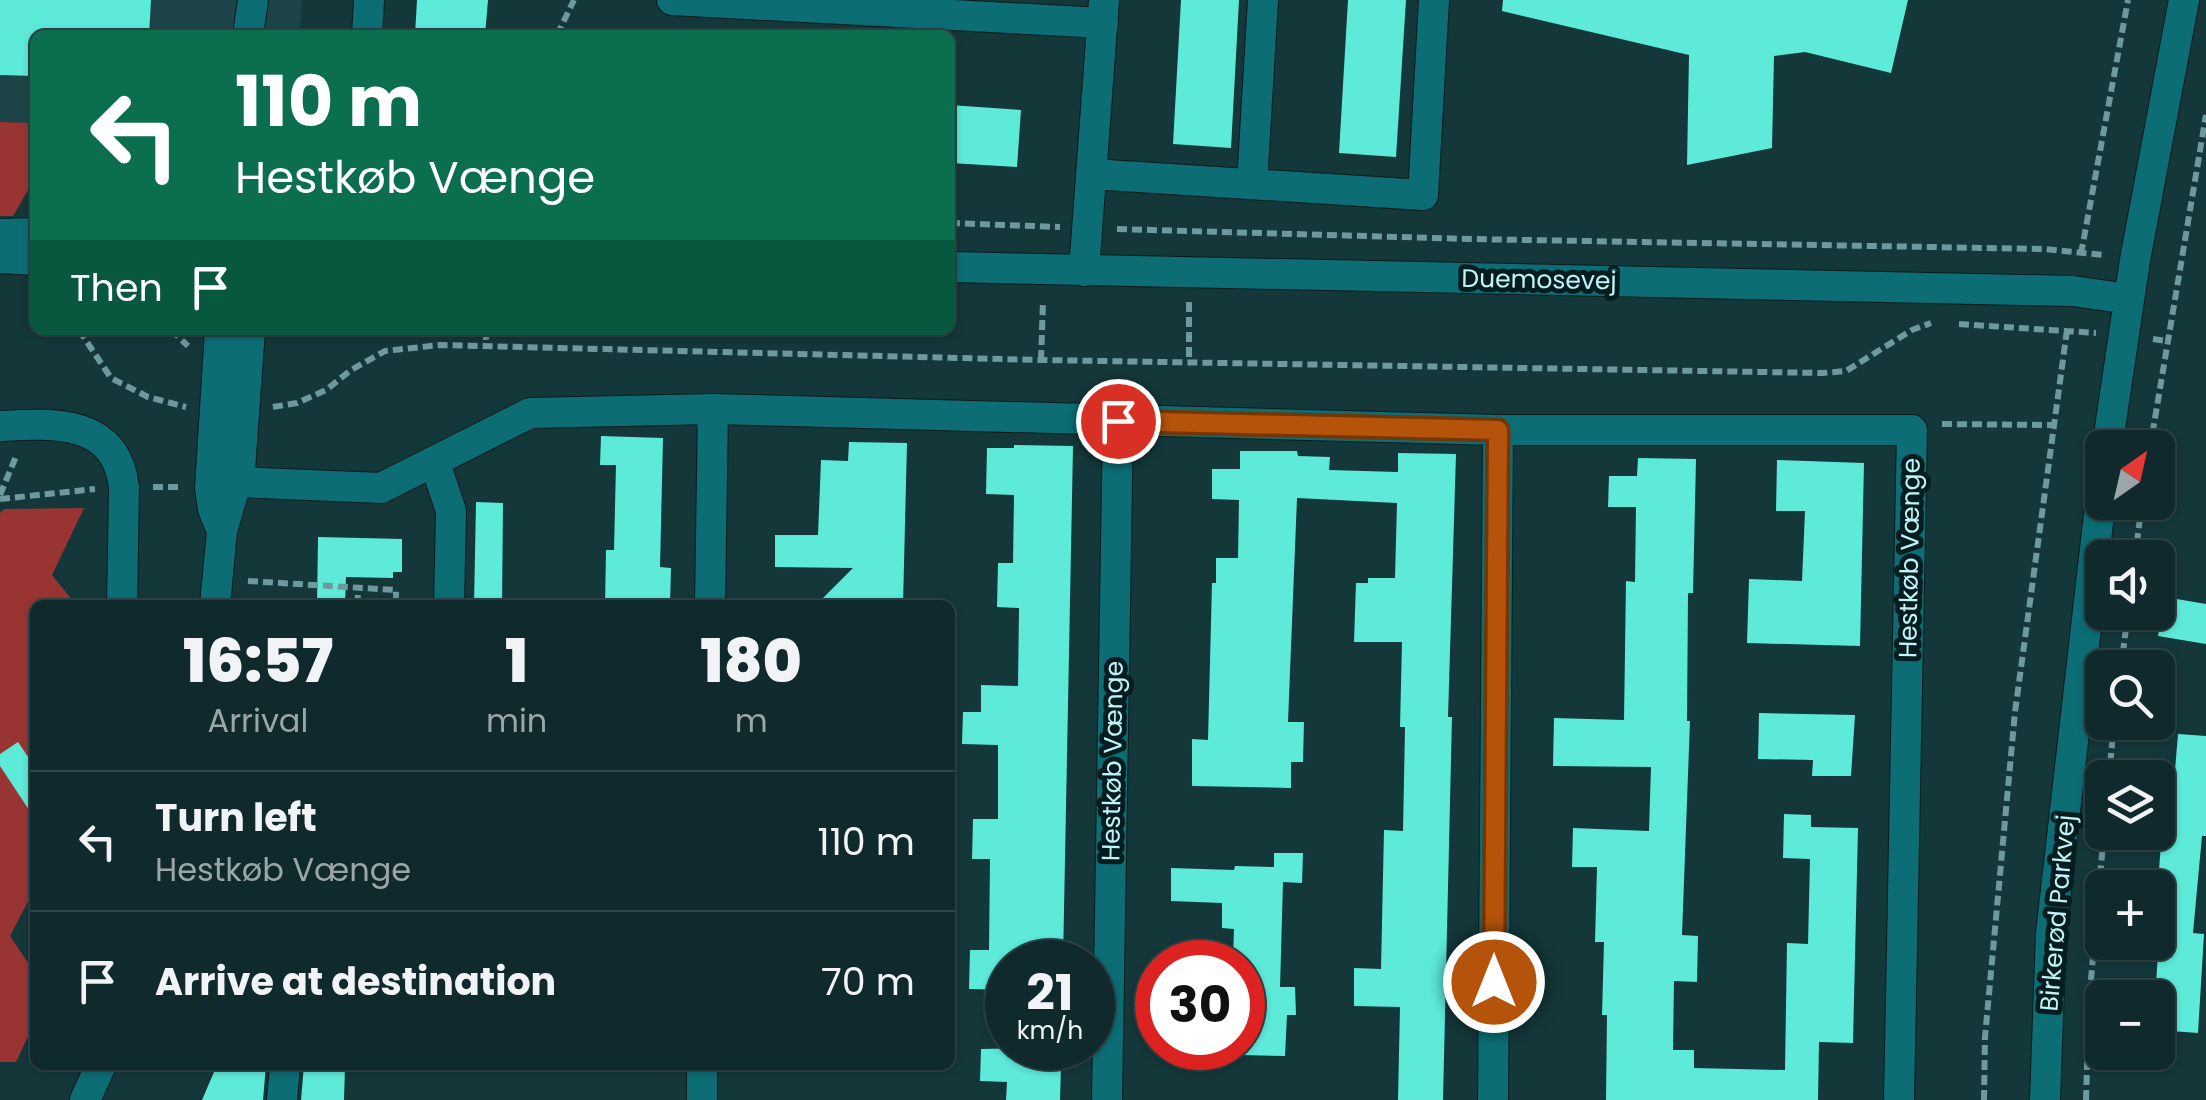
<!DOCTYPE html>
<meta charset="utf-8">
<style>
:root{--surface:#0f292c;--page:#1d3538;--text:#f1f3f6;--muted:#9ba6a9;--line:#2f4548}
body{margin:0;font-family:Poppins,sans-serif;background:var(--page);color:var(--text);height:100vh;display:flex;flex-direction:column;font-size:38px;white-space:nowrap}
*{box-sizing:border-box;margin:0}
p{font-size:32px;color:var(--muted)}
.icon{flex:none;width:55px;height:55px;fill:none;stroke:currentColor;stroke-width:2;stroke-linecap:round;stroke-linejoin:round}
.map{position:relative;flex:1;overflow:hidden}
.drawer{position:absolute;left:30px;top:600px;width:925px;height:470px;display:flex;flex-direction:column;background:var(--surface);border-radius:15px;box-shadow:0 2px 8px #0004,0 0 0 2px var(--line)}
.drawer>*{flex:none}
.guide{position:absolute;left:30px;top:30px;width:925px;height:305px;border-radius:15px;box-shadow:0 2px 8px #0004,0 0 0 2px var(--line);background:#0b6e4f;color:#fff;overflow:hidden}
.needle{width:65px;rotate:34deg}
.tools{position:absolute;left:2085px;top:430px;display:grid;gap:20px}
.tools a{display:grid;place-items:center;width:90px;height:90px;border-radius:15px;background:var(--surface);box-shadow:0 2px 8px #0004,0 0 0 2px var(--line);font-size:50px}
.speed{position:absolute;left:985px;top:940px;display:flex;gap:20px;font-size:50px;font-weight:700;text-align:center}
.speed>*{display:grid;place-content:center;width:130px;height:130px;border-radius:50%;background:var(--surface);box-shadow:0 2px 8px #0004,0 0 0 2px var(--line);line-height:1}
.speed small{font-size:25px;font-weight:400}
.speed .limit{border:15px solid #d22;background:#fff;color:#111}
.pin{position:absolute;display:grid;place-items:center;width:85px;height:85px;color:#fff;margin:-42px;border:5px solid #fff;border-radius:50%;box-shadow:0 2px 10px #0007}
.me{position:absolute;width:110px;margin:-55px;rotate:0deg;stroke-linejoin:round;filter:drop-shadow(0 0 8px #0008)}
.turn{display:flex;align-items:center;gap:35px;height:210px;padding:0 40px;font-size:45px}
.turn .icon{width:130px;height:130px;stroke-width:2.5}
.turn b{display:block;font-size:70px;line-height:85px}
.then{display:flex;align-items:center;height:95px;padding:0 40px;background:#0003;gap:20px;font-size:38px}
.eta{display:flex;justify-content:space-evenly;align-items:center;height:170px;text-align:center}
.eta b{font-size:60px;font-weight:800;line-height:70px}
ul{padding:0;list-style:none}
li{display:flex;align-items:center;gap:30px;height:140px;padding:0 40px;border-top:2px solid var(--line)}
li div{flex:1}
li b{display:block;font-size:38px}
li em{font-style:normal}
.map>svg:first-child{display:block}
.built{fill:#1d4549}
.green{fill:#983533}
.building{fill:#5eead9}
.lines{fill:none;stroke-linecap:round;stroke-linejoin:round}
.minor-casing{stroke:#0d1b1d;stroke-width:32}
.path{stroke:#6e999d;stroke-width:6;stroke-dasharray:10 5;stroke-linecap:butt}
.minor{stroke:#0c6d75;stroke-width:30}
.route-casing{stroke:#753606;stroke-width:25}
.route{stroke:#b45309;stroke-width:18}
.labels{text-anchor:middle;stroke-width:10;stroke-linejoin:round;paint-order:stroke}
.street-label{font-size:25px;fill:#c2f3f8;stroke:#051d1f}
</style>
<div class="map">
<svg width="2206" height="1100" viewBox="0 0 2206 1100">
<rect width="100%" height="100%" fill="#14373a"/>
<!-- built -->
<path class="built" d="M0,0H302L300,35H35V123L0,122Z"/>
<!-- green -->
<path class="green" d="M0,122L35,123V178L13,216H0Z
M84,508L52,575L76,605H35V888L10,936L35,973V1022L16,1062H0V513L4,509Z"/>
<!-- building -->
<path class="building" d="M0,0H151L149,35H35V76L0,75Z
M417,0H488L485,35H415Z
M1181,0H1239L1231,148L1173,144Z
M1348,0H1406L1396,157L1339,153Z
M1503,0H1908L1891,73L1805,52L1774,56L1772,148L1687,165L1689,55L1502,11Z
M950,105L1021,110L1017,167L950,163Z
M601,436L663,438L660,567L671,568L670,605H605L606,550H614L616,465H600Z
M849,442L907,443L903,605H816L853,568L775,567V535H818L821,460L848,461Z
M1014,445L1073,446L1063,962H1008V990L969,989L970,950H989L990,859H972L973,819H998V745L962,744L963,712H981V685L1018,686L1019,608L997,607L998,563H1013L1014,495L986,494L987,448H1014Z
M1240,451H1297L1298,456L1330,457L1329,470L1398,472V453L1456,454L1448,717H1452L1443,1100H1398L1400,1007L1354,1006V968L1381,969L1384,830L1403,831L1405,727H1400L1402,642H1354L1356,583H1368V578H1395L1397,503L1297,498L1288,722H1304L1303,762H1291V788L1192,786V739L1208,740L1212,583H1216V558H1238L1239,500L1212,499V469H1240Z
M1638,458L1696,459L1693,593H1688L1687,721H1690L1682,935L1698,936L1697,982L1674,981L1673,1050H1694V1068L1785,1070L1787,943L1808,944L1810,859L1783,858L1784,814L1811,815V827L1858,828L1853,1043L1819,1042L1818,1100H1606L1607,1015H1602L1604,942H1595L1597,867H1572L1573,828L1649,831L1651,767L1553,766L1554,718L1624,720L1626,581L1635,582L1636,507H1608L1609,476H1637Z
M1777,460L1864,463L1860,646L1747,643L1749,579L1802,581L1805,511H1776Z
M476,502L503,503L502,605H474Z
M318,537L402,539V572H393V578L346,577L345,605H317Z
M2165,597L2206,604V644L2158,636Z
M1759,713L1855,715L1851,776H1812L1813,760L1758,759Z
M2178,734L2206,736V836H2202L2193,933L2204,934L2198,1033L2158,1030L2155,998L2161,910H2158V883L2164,805L2172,806Z
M18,742L35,767V819L0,766V754Z
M1274,853H1303L1302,883L1283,882L1280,987H1295L1296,1015H1287L1285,1056L1242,1055V957H1233L1234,929L1222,928V903L1171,901V868L1234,870L1235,866L1274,867Z
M1030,1048L1029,1065L1061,1066L1060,1100H1006L1007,1082L980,1081L981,1049Z
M217,1065H266L263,1100H202Z
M304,1065H345L344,1100H301Z"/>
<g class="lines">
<!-- minor casing -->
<g class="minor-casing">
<path id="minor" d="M672,0L1103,23
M248,35L253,0
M367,35L369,0
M1091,174L1423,195L1434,0
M1252,184L1263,0
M0,234L35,233
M0,258L35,260
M950,267L2073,291L2128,299
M1084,271L1104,0
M220,330L210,488L213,509L222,531
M0,426C54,423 116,419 124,487L122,605
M2107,448L2135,260L2184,0
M435,463L451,511L449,605
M238,482L381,488L530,413L713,409L1498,430H1912L1899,1100
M215,605L222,531L240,469L250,330
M710,605L713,409
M85,1100L101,1065
M282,1100L285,1065
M702,1100V1065
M1107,1100L1118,421
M1493,1100L1498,430
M2045,1100L2051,933L2102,488"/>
</g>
<!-- path -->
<path class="path" d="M557,35L574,0
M950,223L1060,227
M1117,229L1470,239L2045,249L2104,255
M2081,254L2128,0
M1189,302V361
M1959,324L2096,333
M79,330L111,378L148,397L186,407
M171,330L188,346
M485,330L487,346
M2153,339L2167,341
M1041,360L1043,301
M273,407L297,403L326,390L351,370L385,351L440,345L1041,360L1823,373L1846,371L1912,330L1931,323
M1942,424L2053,425
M2150,448L2206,115
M153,487H180
M0,495L17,454
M0,499L95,489
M2135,558L2142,502
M248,581L396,590V605
M357,605L359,585
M2121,668L2128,612
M2109,778L2114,722
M1984,1100L1985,1037L2015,712L2067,330
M2086,1100L2089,1002L2104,832"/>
<!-- minor -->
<use href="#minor" class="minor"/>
</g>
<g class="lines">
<!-- route casing -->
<g class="route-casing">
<path id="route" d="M1118,421L1498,430L1494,982"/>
</g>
<!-- route -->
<use href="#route" class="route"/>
</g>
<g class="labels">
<!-- street labels -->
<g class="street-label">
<text transform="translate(1539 279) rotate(1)" y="9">Duemosevej</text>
<text transform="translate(1909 558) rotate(-89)" y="9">Hestkøb Vænge</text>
<text transform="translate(1112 761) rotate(-89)" y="9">Hestkøb Vænge</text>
<text transform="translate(2057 913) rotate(-85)" y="9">Birkerød Parkvej</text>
</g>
</g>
</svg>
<div class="tools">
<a><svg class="needle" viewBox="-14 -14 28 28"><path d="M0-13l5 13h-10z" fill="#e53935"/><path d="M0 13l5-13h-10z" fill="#9ba6a9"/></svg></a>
<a><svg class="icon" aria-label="sound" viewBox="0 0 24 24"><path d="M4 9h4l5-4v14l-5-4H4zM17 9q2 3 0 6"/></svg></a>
<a><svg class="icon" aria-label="search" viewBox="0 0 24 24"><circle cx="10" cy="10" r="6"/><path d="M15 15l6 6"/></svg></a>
<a><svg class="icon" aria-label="layers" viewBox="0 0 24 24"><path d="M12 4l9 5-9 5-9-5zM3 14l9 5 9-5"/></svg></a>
<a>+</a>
<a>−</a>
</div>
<div class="speed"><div>21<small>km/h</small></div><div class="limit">30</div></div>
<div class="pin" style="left:1118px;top:421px;background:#d93025"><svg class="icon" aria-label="arrive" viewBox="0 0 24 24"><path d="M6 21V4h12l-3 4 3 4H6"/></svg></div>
<svg class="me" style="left:1494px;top:982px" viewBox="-20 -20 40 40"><circle r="17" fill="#b45309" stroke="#fff" stroke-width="3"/><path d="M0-11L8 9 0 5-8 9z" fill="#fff"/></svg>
<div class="guide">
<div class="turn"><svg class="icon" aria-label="left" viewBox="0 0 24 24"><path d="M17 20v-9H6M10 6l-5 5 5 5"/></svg><div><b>110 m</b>Hestkøb Vænge</div></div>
<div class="then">Then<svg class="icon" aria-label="arrive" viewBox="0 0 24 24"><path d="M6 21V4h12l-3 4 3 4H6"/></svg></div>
</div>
<section class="drawer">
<div class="eta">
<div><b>16:57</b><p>Arrival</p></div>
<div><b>1</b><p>min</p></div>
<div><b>180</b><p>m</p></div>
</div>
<ul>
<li><svg class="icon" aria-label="left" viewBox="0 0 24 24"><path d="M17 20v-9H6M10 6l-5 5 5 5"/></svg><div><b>Turn left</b><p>Hestkøb Vænge</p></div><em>110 m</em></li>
<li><svg class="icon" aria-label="arrive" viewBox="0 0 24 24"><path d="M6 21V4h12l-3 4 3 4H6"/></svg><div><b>Arrive at destination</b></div><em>70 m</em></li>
</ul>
</section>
</div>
